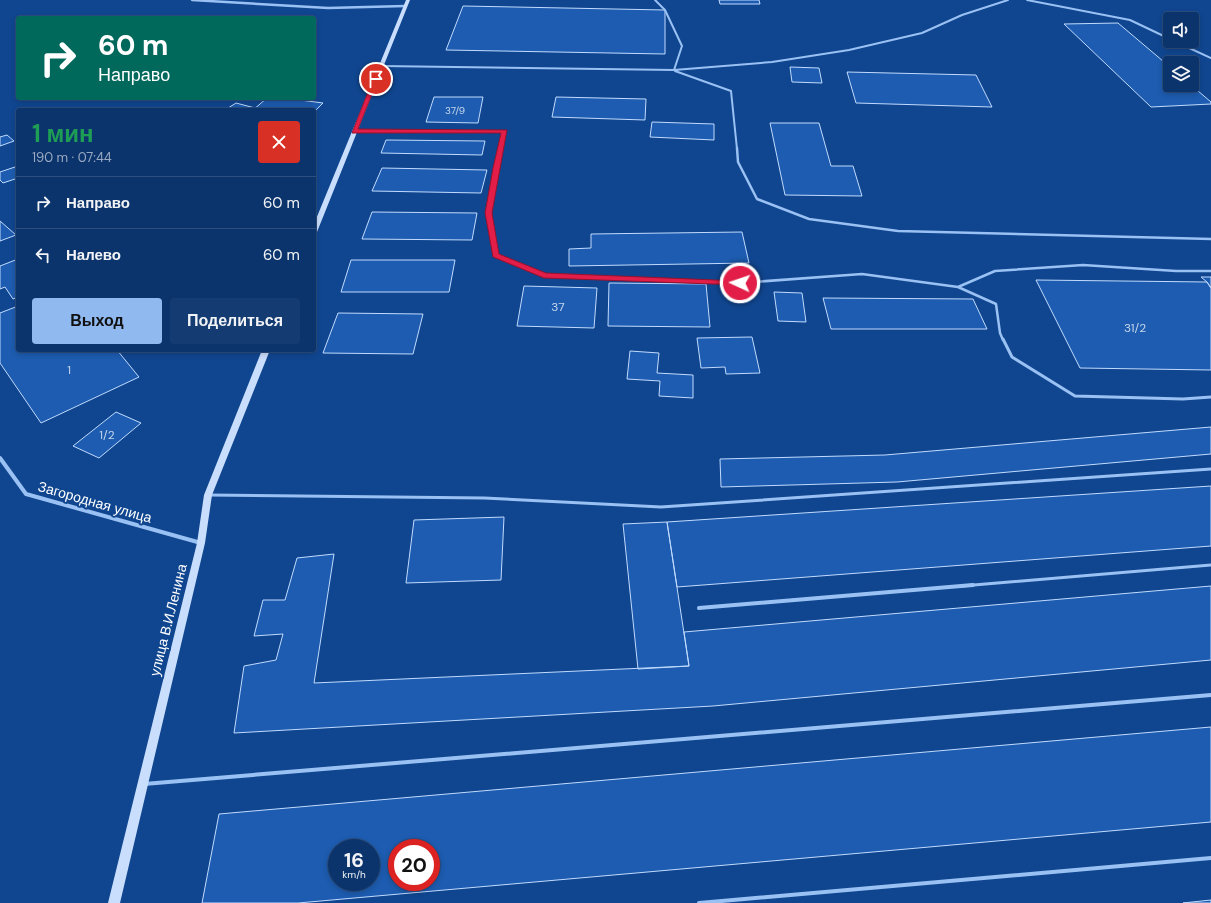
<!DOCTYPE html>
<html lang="ru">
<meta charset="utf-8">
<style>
:root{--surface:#0c346c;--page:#153c72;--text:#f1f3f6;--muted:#9aaac2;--line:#2c4f7f;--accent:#90b9f0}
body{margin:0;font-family:"DM Sans",sans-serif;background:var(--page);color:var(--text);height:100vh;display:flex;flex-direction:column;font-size:15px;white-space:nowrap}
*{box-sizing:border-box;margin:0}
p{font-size:13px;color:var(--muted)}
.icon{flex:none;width:22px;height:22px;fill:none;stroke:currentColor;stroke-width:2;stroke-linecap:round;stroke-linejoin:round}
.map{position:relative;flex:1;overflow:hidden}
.drawer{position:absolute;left:16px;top:108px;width:300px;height:244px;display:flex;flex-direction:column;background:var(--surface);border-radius:4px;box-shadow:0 2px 6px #0003,0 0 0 1px var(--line)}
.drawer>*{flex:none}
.guide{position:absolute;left:16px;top:16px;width:300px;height:84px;border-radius:4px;box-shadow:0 2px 6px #0003,0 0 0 1px var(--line);background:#00695c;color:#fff;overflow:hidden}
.buttons{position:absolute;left:1163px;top:12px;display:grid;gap:8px}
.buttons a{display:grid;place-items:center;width:36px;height:36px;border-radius:4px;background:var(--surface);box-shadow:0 2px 6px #0003,0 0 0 1px var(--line);font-size:20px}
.speed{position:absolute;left:328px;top:839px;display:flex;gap:8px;font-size:20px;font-weight:700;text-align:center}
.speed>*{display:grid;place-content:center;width:52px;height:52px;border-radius:50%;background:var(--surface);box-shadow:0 2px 6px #0003,0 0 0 1px var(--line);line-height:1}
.speed small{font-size:10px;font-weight:400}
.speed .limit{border:6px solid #d22;background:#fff;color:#111}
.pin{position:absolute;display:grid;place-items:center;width:34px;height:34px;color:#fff;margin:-17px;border:2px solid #fff;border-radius:50%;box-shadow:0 1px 4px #0007}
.me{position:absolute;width:44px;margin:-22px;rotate:273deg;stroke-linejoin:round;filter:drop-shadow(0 0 3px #0008)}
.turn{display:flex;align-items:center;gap:14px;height:84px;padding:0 16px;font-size:18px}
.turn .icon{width:52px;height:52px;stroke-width:2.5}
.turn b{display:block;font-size:28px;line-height:34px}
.round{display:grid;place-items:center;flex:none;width:42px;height:42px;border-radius:4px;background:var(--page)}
.overview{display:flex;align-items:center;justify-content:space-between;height:68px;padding:0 16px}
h1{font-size:24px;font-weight:700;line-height:30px;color:#1e9e55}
.button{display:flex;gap:8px;margin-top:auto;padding:8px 16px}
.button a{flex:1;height:46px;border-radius:4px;background:var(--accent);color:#111;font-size:16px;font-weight:700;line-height:46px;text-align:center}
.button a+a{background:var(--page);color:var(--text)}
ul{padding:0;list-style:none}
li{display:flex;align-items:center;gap:12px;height:52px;padding:0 16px;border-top:1px solid var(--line)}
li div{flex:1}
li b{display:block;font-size:15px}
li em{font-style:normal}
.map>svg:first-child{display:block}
.building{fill:#1d5cb0;stroke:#c1dbfe;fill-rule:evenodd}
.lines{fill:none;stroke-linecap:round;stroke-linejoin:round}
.lane-far3{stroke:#9ac1f3;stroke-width:2}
.lane-far2{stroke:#9ac1f3;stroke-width:2.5}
.lane-far1{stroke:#9ac1f3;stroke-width:3}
.lane{stroke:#9ac1f3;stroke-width:4}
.street-far1{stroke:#9ac1f3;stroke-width:2.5}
.street{stroke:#9ac1f3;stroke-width:4}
.secondary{fill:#c9defd;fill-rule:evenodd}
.route{fill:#e11d48;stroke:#92132f}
.labels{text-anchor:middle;stroke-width:4;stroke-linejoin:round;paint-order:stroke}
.far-number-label{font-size:10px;fill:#c6d6eb}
.number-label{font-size:12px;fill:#c6d6eb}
.street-label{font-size:14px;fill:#fff;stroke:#104690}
</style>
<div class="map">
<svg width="1211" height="903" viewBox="0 0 1211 903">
<rect width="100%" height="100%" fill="#104690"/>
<!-- building -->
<path class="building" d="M719,0H759L760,4H720Z
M463,6L665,10V54L446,50Z
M1118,23L1170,67V85H1191L1211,102V104L1151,107L1064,24Z
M790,67L819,68L822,83L792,82Z
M847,72L976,75L992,107L856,103Z
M434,97H483L478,123L426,122Z
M556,97L646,99L645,120L552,117Z
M267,98H285L323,103L314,112V110H253Z
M236,103L255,108L252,110H225Z
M652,122L714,124V140L650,137Z
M770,123H819L831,166H853L862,196L785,195Z
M7,135L14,141L0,146V137Z
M386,140L485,141L482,155L381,153Z
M18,166V178L3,183L0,180V172Z
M382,168L487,170L481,193L372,191Z
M372,212L477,213L472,240L362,239Z
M0,221L16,235L0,241Z
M742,232L749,263L569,266V249L591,248V234Z
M18,259V297L13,299L5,287L0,289V266Z
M351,260H455L449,292H341Z
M1201,277H1211V288L1207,282Z
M1036,280L1207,282L1211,288V370L1080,368Z
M609,283L706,284L710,327L608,326Z
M524,286L597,288L594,328L517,326Z
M774,292L802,293L806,322L778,321Z
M823,298L973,299L987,329H831Z
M18,306V350H80L82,352L85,350H117L139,377L41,423L0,363V313Z
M338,313L423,314L413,354L323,353Z
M752,337L760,373L726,374L725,367L701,368L697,338Z
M630,351L659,353L657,373L693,375V398L659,396L660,381L627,379Z
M116,412L141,423L99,458L73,446Z
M1211,427V454L897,482L721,487L720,459L885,455Z
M1211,486V546L677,587L667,522Z
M504,517L501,580L406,583L414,520Z
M667,522L689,666L638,669L623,524Z
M334,554L314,683L689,666L684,632L1211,586V660L713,706L234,733L244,666L276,660L283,634L254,636L263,600H285L297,558Z
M1211,727V822L298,903H202L219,814ZM337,848H371V882H337ZM397,848H431V882H397Z
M1211,900V903H1183Z"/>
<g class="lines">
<!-- lane-far3 -->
<path class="lane-far3" d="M655,0L665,10L682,46L674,70
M1027,0L1130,20L1170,39
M1174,41L1211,58
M381,66L674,70L772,62L849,50L922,33L962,15L1008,0
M675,71L731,91L737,149
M354,131H505L501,149"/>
<!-- lane-far2 -->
<path class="lane-far2" d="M501,148L488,213L495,255L544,276L740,283L862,274L958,287L996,304L1000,333L1003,340
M737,148L738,162L757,199L809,219L898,231L1211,239
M958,287L995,271L1083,265L1176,271H1211"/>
<!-- lane-far1 -->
<path class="lane-far1" d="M1003,339L1012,357L1075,396L1183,399L1211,397
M208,495L484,498L661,507L1211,469
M962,586L1211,565"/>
<!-- lane -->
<path class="lane" d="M699,608L973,585
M144,784L1211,695
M699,903L1211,858"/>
<!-- street-far1 -->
<path class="street-far1" d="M192,0L328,8L405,6"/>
<!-- street -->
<path class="street" d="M0,458L26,494L201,543"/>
<!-- secondary -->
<path class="secondary" d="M406,0H410L317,232L314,234V224Z
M262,350H270L212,495L205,543L120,903H108L197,543L204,495Z"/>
</g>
<!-- route -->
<path class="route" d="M376,78L378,79L358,129L507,130L492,213L499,254L546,273L740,281L744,283L740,285L544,278L493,257L485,213L493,168L501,133H352L373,79Z"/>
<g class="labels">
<!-- far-number labels -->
<g class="far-number-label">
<text x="455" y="114">37/9</text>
</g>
<!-- number labels -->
<g class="number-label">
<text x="558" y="311">37</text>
<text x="1135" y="332">31/2</text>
<text x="69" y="374">1</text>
<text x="107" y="439">1/2</text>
</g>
<!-- street labels -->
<g class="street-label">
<text transform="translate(95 502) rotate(16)" y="5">Загородная улица</text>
<text transform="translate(168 620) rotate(-76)" y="5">улица В.И.Ленина</text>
</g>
</g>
</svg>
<div class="buttons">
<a><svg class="icon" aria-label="sound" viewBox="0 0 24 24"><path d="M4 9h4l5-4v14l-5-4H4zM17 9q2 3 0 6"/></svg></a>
<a><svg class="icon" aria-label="layers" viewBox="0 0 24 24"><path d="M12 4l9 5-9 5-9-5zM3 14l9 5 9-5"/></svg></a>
</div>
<div class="speed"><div>16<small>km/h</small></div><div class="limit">20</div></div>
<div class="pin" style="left:376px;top:79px;background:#d93025"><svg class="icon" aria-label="arrive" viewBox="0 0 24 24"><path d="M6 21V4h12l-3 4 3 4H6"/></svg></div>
<svg class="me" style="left:740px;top:283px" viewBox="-20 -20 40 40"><circle r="17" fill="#e11d48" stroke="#fff" stroke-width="3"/><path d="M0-11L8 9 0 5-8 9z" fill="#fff"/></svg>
<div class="guide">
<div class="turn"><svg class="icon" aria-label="right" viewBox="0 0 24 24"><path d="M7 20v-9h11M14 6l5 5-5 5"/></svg><div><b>60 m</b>Направо</div></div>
</div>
<section class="drawer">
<div class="overview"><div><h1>1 мин</h1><p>190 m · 07:44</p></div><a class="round" style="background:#d93025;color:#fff"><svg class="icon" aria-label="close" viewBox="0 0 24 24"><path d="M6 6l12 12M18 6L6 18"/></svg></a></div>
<ul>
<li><svg class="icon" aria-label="right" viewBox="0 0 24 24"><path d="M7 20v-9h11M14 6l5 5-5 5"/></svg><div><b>Направо</b></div><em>60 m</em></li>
<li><svg class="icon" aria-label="left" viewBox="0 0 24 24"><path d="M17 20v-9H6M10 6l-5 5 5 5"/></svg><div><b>Налево</b></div><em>60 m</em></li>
</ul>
<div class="button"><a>Выход</a><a>Поделиться</a></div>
</section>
</div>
